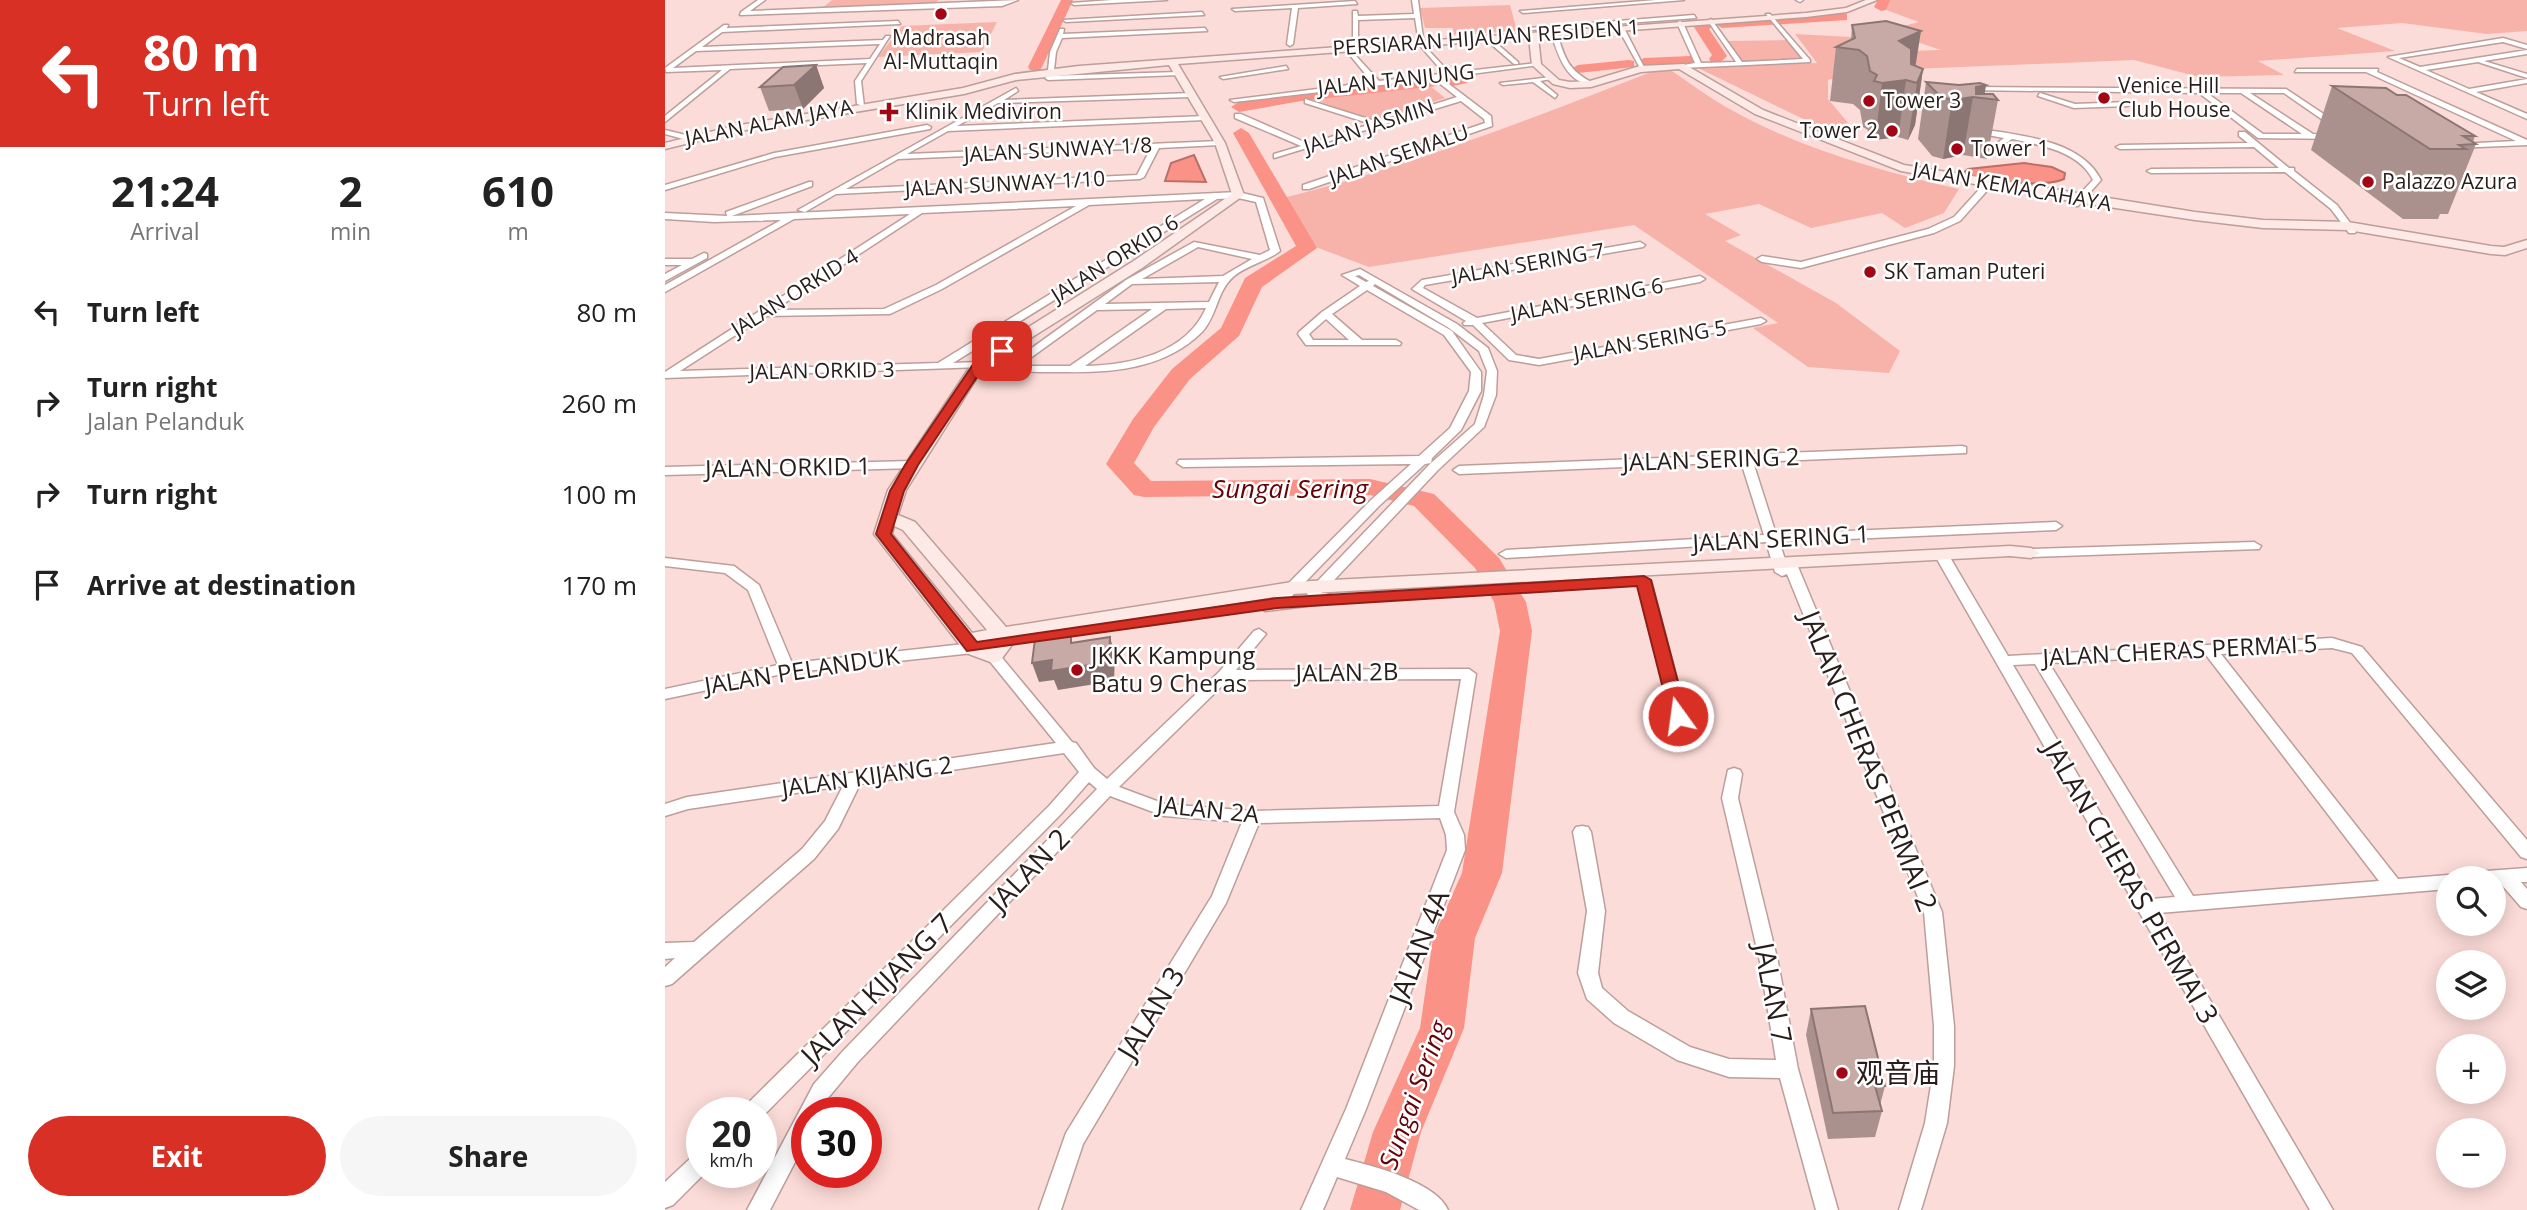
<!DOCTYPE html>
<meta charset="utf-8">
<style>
:root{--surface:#fff;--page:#f6f6f6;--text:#222;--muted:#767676;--accent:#d93025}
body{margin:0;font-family:"Open Sans","Noto Sans SC",sans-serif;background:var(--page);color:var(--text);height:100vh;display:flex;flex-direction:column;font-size:26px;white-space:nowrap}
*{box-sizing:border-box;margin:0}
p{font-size:23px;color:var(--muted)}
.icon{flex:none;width:38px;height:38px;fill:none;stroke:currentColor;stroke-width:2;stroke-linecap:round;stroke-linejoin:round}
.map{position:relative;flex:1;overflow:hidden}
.drawer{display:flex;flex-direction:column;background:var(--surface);width:665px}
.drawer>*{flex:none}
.banner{background:#d93025;color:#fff;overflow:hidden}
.buttons{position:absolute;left:1771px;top:866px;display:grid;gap:14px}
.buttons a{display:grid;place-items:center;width:70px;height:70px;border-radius:50%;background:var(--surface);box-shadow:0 4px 18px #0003;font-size:35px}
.speed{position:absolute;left:21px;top:1097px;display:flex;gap:14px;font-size:35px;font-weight:700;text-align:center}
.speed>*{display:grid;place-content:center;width:91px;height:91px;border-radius:50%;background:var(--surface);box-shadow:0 4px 18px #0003;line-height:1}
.speed small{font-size:18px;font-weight:400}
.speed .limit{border:10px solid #d22;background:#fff;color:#111}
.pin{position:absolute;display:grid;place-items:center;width:60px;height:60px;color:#fff;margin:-30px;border-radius:14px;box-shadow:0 4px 10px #0006}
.me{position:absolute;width:77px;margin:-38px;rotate:346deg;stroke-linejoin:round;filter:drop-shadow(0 0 5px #0008)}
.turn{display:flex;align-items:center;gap:24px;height:147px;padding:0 28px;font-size:32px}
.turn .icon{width:91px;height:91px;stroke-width:2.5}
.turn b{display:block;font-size:49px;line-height:60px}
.eta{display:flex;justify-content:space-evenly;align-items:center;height:119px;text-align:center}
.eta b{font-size:42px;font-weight:700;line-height:49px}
.cta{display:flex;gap:14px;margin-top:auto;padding:14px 28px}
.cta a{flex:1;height:80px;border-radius:42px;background:var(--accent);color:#fff;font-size:28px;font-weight:700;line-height:80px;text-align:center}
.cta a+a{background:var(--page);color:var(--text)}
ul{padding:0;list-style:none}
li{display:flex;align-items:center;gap:21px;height:91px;padding:0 28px}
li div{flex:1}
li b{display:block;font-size:26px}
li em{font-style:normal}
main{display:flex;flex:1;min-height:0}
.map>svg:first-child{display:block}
.green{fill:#f7b2aa}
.water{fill:#fb9287;stroke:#bc6f67;stroke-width:2}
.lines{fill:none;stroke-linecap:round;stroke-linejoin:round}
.river{fill:#fb9287;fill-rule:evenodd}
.street-casing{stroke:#bc9e9a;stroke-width:3}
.secondary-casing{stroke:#bc9e9a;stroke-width:3}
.street{fill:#fff;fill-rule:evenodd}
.secondary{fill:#fdeae7;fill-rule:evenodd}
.wall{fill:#ab918e}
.shaded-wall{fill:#8b7674}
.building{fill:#c7a9a5;stroke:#8b7674;stroke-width:2}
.route{fill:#d93025;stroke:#8d1f18;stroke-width:2}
.poi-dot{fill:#a20614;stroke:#fff;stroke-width:2.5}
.labels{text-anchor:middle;stroke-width:5;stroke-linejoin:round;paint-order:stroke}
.far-poi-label{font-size:21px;fill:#281d1b;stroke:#fff;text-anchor:start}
.far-street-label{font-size:21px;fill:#281d1b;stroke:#fff}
.street-label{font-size:24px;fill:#281d1b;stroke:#fff}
.poi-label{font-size:24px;fill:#281d1b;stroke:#fff;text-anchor:start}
.water-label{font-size:26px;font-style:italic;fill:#640208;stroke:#fff}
.near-street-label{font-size:28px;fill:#281d1b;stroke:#fff}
.near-poi-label{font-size:28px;fill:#281d1b;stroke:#fff;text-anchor:start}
</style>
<main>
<section class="drawer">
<div class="banner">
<div class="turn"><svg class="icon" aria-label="left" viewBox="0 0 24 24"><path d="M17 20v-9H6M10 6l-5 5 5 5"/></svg><div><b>80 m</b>Turn left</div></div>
</div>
<div class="eta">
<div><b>21:24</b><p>Arrival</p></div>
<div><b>2</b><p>min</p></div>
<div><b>610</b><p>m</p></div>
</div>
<ul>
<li><svg class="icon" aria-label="left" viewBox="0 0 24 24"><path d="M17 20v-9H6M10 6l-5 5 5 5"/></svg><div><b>Turn left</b></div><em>80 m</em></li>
<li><svg class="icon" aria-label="right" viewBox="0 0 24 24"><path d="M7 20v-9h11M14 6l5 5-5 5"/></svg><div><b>Turn right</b><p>Jalan Pelanduk</p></div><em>260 m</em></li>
<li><svg class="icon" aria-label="right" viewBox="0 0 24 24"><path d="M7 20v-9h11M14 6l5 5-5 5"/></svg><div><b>Turn right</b></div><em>100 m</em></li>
<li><svg class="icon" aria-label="arrive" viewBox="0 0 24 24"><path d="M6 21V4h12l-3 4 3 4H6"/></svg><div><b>Arrive at destination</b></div><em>170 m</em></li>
</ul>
<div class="cta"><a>Exit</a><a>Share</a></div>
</section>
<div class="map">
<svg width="1862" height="1210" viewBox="0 0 1862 1210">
<rect width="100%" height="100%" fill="#fcdcd8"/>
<!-- green -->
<path class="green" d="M167,0H273L271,4L157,8Z
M1224,0H1862V31L1822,34L1737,23L1672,28L1730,51L1593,61L1619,75L1534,77L1469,60L1198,71L1163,80V99L1184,124L1175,137L1031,67L1152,63L1130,34L1186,37L1212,52L1276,50L1219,31L1254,22L1221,10Z
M845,5L852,31L787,35L788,28H760L755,8Z
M332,22L317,52L213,57L237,26Z
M1123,40L1140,61L1076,63L1063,41Z
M1007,71C1025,83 1042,96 1061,107C1133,148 1214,171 1294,189L1279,213L1240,228L1217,213L1146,228L1094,204L1040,214L1076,235L1060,241L1171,303L1235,351L1224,373L1143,367L1088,328L1113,323L969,225L704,267L648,246L618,198C741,168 868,118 986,72Z
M764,85L780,98L709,121L642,97Z"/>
<!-- water -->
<path class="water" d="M529,155L541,182L500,181L506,163Z
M1359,163L1387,167L1400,173L1399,179C1379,188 1318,182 1298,173L1303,169Z"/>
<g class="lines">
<!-- river -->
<path class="river" d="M396,0H408L377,67L375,70H365L363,67Z
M1213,0H1225L1221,10L1216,11L1209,7Z
M1177,13L1182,14V20L1057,28L1050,24L1057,20Z
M1043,21L1050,25L1044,29L1062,56L1056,62H1046L1044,59L1047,55L1029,27Z
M1025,56L1030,57V63L979,66L972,62L979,58Z
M964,60L969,61V67L913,73L906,69L913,65Z
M797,75L802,77V83L783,87L775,82L778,79Z
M767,78L772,80V86L636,101L574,112L566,107L574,102L636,91Z
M576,128L584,133L652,248L597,287L574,336L525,379L489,427L469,463L486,481L705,479L769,494L834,558L861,602L867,631L837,873L810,938L799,1028L756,1132L735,1210H685L708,1132L755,1028L768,938L797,873L835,631L829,602L810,568L749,506L705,495L479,497L469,495L441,464L468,419L507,369L556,328L580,278L631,246L568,133Z"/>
<!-- street casing -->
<g class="street-casing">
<path id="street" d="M93,0H100L85,11L353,0L337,6L75,15L76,12Z
M447,0H502L409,5L406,3Z
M747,0H753L758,38L753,37L750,18L693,20V41L688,42V11H692L693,16L749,14Z
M991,0H1019L858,13L855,11Z
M1131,0H1138L1135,2Z
M690,1L692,4L633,8L628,44L625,46L622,44L627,8L570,11L567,9Z
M537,12L539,15L401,22L398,20Z
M1101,14H1105L1145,60V62L1016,68L1013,66L1030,63L1012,23L1015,21L1018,23L1036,63L1071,62L1043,21L1046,19L1077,62L1138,59Z
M1029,15L1031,18L866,30L863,28Z
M233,21L235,24L57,32L37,47L218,40L221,36H225L196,81L199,106L192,104L190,81L202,63L65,69L0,122V116L57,70L1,72L0,68L59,25H63L62,28ZM215,44L205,59L8,68L31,51Z
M956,26L959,28L980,69L975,68L953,28Z
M540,28L542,31L397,38L391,52L389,70L386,72L383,70L385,52L395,29H399L398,34Z
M889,31L892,33C900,59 903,70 928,83V85C901,83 893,55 886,33Z
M819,36H823L853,62V64H849L819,38Z
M1838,38L1862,45V49L1838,42L1734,58L1755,67L1862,50V54L1819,61L1862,74V78L1813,62L1761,70L1804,89L1862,79V83L1811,92L1862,114V119L1723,57Z
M751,41H755L781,69V71H777Z
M681,45L714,81L872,63L875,65L776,78L826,116L827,126L644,189H638V185L820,123L819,119L796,101L609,158V154L636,146L570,118V114H576L644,144L706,124L640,103V99L713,122L792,97L769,79L569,102L565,100L707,82L679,48Z
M621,66L623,69L558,79L555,77Z
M1632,69H1713L1712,72L1862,140V145L1790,148V144H1793L1851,141L1701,72H1630Z
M513,72L515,75L383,80L380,78L383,76Z
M886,77V79L875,81L892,95L890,98L868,82L838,85L835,83Z
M1303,87L1621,89L1675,125L1668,127L1619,93H1585L1648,134L1669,135L1673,137L1672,139L1593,138L1534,93L1301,90ZM1542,93H1576L1637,134H1598Z
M351,88L353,91L339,100L525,93L529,95L525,97L333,103L292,126L540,116L544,118L540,120L283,131L242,154L555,141L559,143L555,145L494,148L479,177L475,179L171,194L140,212L133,210ZM486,148L472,175L181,189L233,159Z
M1375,93L1410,104L1463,102L1467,104L1463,106L1409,108L1373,96Z
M262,125L266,127L265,129L110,157L0,190V185L109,153Z
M1308,128C1350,135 1415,138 1436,180L1413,206H1407V202L1428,180C1414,151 1375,145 1347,139L1333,148L1304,150V146L1331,144L1339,138L1305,132V128Z
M0,130L25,136L26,138L22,140L0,134Z
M1574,132H1580L1624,168H1629V171L1672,205L1691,231L1690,233H1684L1666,209L1620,172L1486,173L1482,171L1486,169L1614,168L1589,147L1455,149L1451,147L1455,145L1583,143L1574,136Z
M144,182H147V186L67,216L573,192L598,198L615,251C601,262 582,265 568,277C552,291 552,316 537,332C500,369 447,373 397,372C381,372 365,373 349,369L346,363L461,280L529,242L595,255L605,250L591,202L573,198L552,199L288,363L313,362L317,363V367L0,378V372L245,214L129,219L0,292V285L116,220L49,222L0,219V213L62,216L61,212ZM540,199L273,363L15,371L100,316L225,314L277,289L424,205ZM411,206L271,285L219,309L109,310L257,213ZM533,247L587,259L558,276L477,279ZM554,282L544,302L440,304L467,284ZM541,308C521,354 465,365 420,366L501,309ZM487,309L405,366H361L357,364L432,310Z
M1321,182L1328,184L1295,221L1269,233L1136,268L1097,262L1092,259L1097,256L1136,262L1263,229L1289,217Z
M975,242L980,245L978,247L760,285L758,288L812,318L1035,276L1040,279L1035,282L817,323L851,355L874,359L1096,318L1101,321L1096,324L874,365L844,360L808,325H799L798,323L801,321L747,289L757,280Z
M39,253L42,254V258L0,281V274L17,265H0V259H27Z
M695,269L792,324L823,348L832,371L831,395L819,427L773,470L654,596H644L642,593L644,590L765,464L810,424L819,395L822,371L814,351L784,328L710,284L708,286L787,331L816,372V391L796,430L767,458L766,463L760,464L714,506L617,606H607L605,603L607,600L706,500L746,464L518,467L512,463L514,460L754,456L785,428L804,391L806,372L779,335L702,290L667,314L697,340H731L736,343L735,345H641L633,334L634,332L657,312L695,286L677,275ZM694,275L704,281L701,282L690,276ZM661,319L684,340H648L644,334Z
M1297,446L1301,447V453L1088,462L1111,534L1391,522L1397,526L1391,530L1114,542L1120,559H1129L1131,562L1277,912L1289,1026V1066L1282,1123L1256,1210H1234L1260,1123L1269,1066V1026L1259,912L1122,574L1117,576L1110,572L1101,542L841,558L834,554L841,550L1099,535L1076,462L794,474L788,470L794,466Z
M247,461L253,465L251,468L0,475V467Z
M1589,542L1596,546L1594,549L1366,557L1359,553L1366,549Z
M1276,550L1283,554L1343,656L1667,638L1697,647L1862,840V859L1856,857L1687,653L1667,648L1556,654L1733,879L1783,875L1790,878H1783V889L1494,913L1668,1210H1645L1269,554ZM1541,655L1714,881L1528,896L1384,663ZM1370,664L1510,897L1486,899L1348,665Z
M0,558L69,566L94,585L127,663L308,643L315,648L308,653L122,673L0,699V689L113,665L83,590L60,573L0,566Z
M979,577L986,581L1027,736L1025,740H1013L1011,736L972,581Z
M594,629L601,634L571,670L804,669L811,674L789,812L799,835L800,850L701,1109L680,1159C708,1166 771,1182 783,1210H754L721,1192L672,1177L658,1210H636L681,1109L782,850L781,835L775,818L594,823L561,903L418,1144L396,1210H374L401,1133L547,896L577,822L499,816L445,796L192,1063L163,1098L155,1113H142V1139L105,1210H82L149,1084L178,1051L432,789L424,782L396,814L96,1118V1113H77L80,1106L384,806L414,772L399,753L195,784L173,829L149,859L7,984L0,986V967L10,958L0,959V943L29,942L137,849L160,821L178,786L23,809L0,816V804L22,797L391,743L323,659L321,656L323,653H333L407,742L411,743L429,768L442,779L554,672L589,631ZM796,679L774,806L588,811L500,804L454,787L563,680Z
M1069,768L1075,770L1077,774L1073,798L1113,962L1133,1069L1173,1210H1151L1115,1078L1064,1077L1012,1060L949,1023L922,999L913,973L922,911L908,832L911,827L917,826L923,827L926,832L940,911L933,973L937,988L963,1011L1025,1047L1064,1059L1111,1060L1095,962L1057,798L1063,770Z
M1862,868V882H1856L1862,889V909L1856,907L1836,884H1829V878H1812L1815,873L1821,871Z
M37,1152V1172H41L8,1205L0,1208V1182L29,1155Z"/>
</g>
<!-- secondary casing -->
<g class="secondary-casing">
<path id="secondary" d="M1201,0H1212L1182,12L1141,17L873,37L876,64L894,80L905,82L925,81L975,66L1019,64L1098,110L1239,165L1530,212L1598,220L1683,222L1826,246L1839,247L1862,240V248L1840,255L1826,254L1683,230L1598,228L1530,220L1411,202L1236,171L1090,114L1014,69L976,72L926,87L905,88L888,84L867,65L864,38L513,64L560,143L579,195L477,268L318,368L241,490L233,515L250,522L341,627L627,582L1345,546L1366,548L1375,553L1366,558L1345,556L627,594L348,639L349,642L335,661L328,663L301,653L209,534L223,490L308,362L467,262L567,194L550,143L504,65L351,80L299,94L69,132L0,149V143L69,126L298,88L350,74L414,66L1141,13L1181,8ZM229,526L238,530L322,630L307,633L227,534ZM328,642L324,647L316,644Z
M660,593L667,595L670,599L667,603L600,611L590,605L600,599Z"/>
</g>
<!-- street -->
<use href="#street" class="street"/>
<!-- secondary -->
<use href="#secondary" class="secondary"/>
</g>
<!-- wall -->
<path class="wall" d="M1187,25L1251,66L1258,69L1250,125L1243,140L1233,137L1210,140L1202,138L1203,130L1198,127L1195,110L1188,104L1165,101L1171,47L1186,40Z
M151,65L159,88L138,109L104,111L95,87Z
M1261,82L1294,85H1321L1319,94L1333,100L1322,159L1298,155L1278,159L1267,156L1253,139Z
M1667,86L1732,95L1810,136L1808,142L1811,144L1783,214H1775L1773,219H1738L1646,150Z
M1146,1009L1220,1086L1215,1105L1217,1111L1210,1137L1163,1139L1141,1035Z"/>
<!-- shaded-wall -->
<path class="shaded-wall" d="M1256,31L1248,82L1241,80L1233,137L1210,140L1217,83L1234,41Z
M151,65L159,88L138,109L129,85Z
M1258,69L1250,125L1243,140L1252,83Z
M1321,85L1319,98L1309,97L1311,87Z
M1308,97L1298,155L1278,159L1287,100Z
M445,637L450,655L449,681L393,690L389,680L374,682L367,663Z"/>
<!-- building -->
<path class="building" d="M1221,21L1256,31L1234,41L1246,49V64L1258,69L1252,83L1241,80L1217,83L1209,81L1212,75L1205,71L1202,56L1194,50L1171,47L1190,38L1187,25Z
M151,65L129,85L95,87L118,67Z
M1261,82L1294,85L1315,83L1321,85L1311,87V94H1328L1333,100L1308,97L1287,100L1276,97Z
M1667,86L1721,88L1732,95H1741L1810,136H1798L1811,144L1794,145L1801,149H1765Z
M406,633V643L445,637L444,662L386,671L387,660L367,663L370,639Z
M1200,1006L1220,1086H1210L1217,1111L1168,1113L1146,1009Z"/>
<!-- route -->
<path class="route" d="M333,348L343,351L318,368L253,465L239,491L226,534L312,642L612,598L979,576L986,580L1022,716L1013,722L1005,716L972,586L612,608L302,651L211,534L225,491L240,465L309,363Z"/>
<!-- markers -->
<g class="poi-dot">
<circle cx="276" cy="14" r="7"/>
<circle cx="1439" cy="98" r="7"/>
<circle cx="1204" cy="101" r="7"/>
<path d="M220.5 101.5h7v7h7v7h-7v7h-7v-7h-7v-7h7z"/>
<circle cx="1227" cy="131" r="7"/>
<circle cx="1292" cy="149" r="7"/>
<circle cx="1703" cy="182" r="7"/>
<circle cx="1205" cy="272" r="7"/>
<circle cx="412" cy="670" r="7"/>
<circle cx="1177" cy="1073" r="7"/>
</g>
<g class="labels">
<!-- far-poi labels -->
<g class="far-poi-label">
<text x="276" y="45" text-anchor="middle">Madrasah<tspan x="276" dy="24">Al-Muttaqin</tspan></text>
<text x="1453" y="93">Venice Hill<tspan x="1453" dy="24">Club House</tspan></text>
<text x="1218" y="108">Tower 3</text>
<text x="240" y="119">Klinik Mediviron</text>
<text x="1213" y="138" text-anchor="end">Tower 2</text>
<text x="1306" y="156">Tower 1</text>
<text x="1717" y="189">Palazzo Azura</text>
<text x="1219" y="279">SK Taman Puteri</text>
</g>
<!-- far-street labels -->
<g class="far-street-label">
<text transform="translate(821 38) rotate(-4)" y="7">PERSIARAN HIJAUAN RESIDEN 1</text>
<text transform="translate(731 80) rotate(-6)" y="7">JALAN TANJUNG</text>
<text transform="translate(104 123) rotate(-11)" y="7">JALAN ALAM JAYA</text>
<text transform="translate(704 127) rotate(-18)" y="7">JALAN JASMIN</text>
<text transform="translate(393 150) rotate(-3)" y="7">JALAN SUNWAY 1/8</text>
<text transform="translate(734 155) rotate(-19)" y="7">JALAN SEMALU</text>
<text transform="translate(340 184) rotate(-3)" y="7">JALAN SUNWAY 1/10</text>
<text transform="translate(1347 187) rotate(10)" y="7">JALAN KEMACAHAYA</text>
<text transform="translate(450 259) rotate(-32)" y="7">JALAN ORKID 6</text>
<text transform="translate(863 264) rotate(-10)" y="7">JALAN SERING 7</text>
<text transform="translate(130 293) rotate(-32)" y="7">JALAN ORKID 4</text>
<text transform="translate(922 300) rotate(-11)" y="7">JALAN SERING 6</text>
<text transform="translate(985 341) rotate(-10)" y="7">JALAN SERING 5</text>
<text transform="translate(157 371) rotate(-1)" y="7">JALAN ORKID 3</text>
</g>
<!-- street labels -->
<g class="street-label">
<text transform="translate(1046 460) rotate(-2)" y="8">JALAN SERING 2</text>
<text transform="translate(123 468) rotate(-1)" y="8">JALAN ORKID 1</text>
<text transform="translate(1116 539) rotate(-3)" y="8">JALAN SERING 1</text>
<text transform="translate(1515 651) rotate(-3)" y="8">JALAN CHERAS PERMAI 5</text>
<text transform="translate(137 671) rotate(-9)" y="8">JALAN PELANDUK</text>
<text transform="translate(682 673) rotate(-1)" y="8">JALAN 2B</text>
<text transform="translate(202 777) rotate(-8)" y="8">JALAN KIJANG 2</text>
<text transform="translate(543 810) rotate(6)" y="8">JALAN 2A</text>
</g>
<!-- poi labels -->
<g class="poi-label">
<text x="426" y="664">JKKK Kampung<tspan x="426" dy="28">Batu 9 Cheras</tspan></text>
</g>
<!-- water labels -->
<g class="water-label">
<text x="625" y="498">Sungai Sering</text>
<text transform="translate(749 1095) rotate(-70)" y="9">Sungai Sering</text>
</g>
<!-- near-street labels -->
<g class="near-street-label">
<text transform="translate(1204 761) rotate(68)" y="10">JALAN CHERAS PERMAI 2</text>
<text transform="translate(364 870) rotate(-46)" y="10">JALAN 2</text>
<text transform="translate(1466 882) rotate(60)" y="10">JALAN CHERAS PERMAI 3</text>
<text transform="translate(754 947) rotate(-69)" y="10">JALAN 4A</text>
<text transform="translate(212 989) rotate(-45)" y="10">JALAN KIJANG 7</text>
<text transform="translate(1108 993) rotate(79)" y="10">JALAN 7</text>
<text transform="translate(486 1013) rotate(-59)" y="10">JALAN 3</text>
</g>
<!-- near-poi labels -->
<g class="near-poi-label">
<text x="1191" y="1083">观音庙</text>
</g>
</g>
</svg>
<div class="buttons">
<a><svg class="icon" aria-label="search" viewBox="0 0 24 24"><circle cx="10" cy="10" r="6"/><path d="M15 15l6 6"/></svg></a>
<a><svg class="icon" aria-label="layers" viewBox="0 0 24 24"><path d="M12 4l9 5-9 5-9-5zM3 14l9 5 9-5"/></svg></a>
<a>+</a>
<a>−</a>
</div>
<div class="speed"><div>20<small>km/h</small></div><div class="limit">30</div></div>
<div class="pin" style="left:337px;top:351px;background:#d93025"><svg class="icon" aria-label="arrive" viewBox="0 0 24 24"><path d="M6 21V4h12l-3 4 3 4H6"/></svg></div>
<svg class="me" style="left:1013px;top:716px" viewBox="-20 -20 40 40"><circle r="17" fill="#d93025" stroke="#fff" stroke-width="3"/><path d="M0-11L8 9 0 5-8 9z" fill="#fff"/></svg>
</div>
</main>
